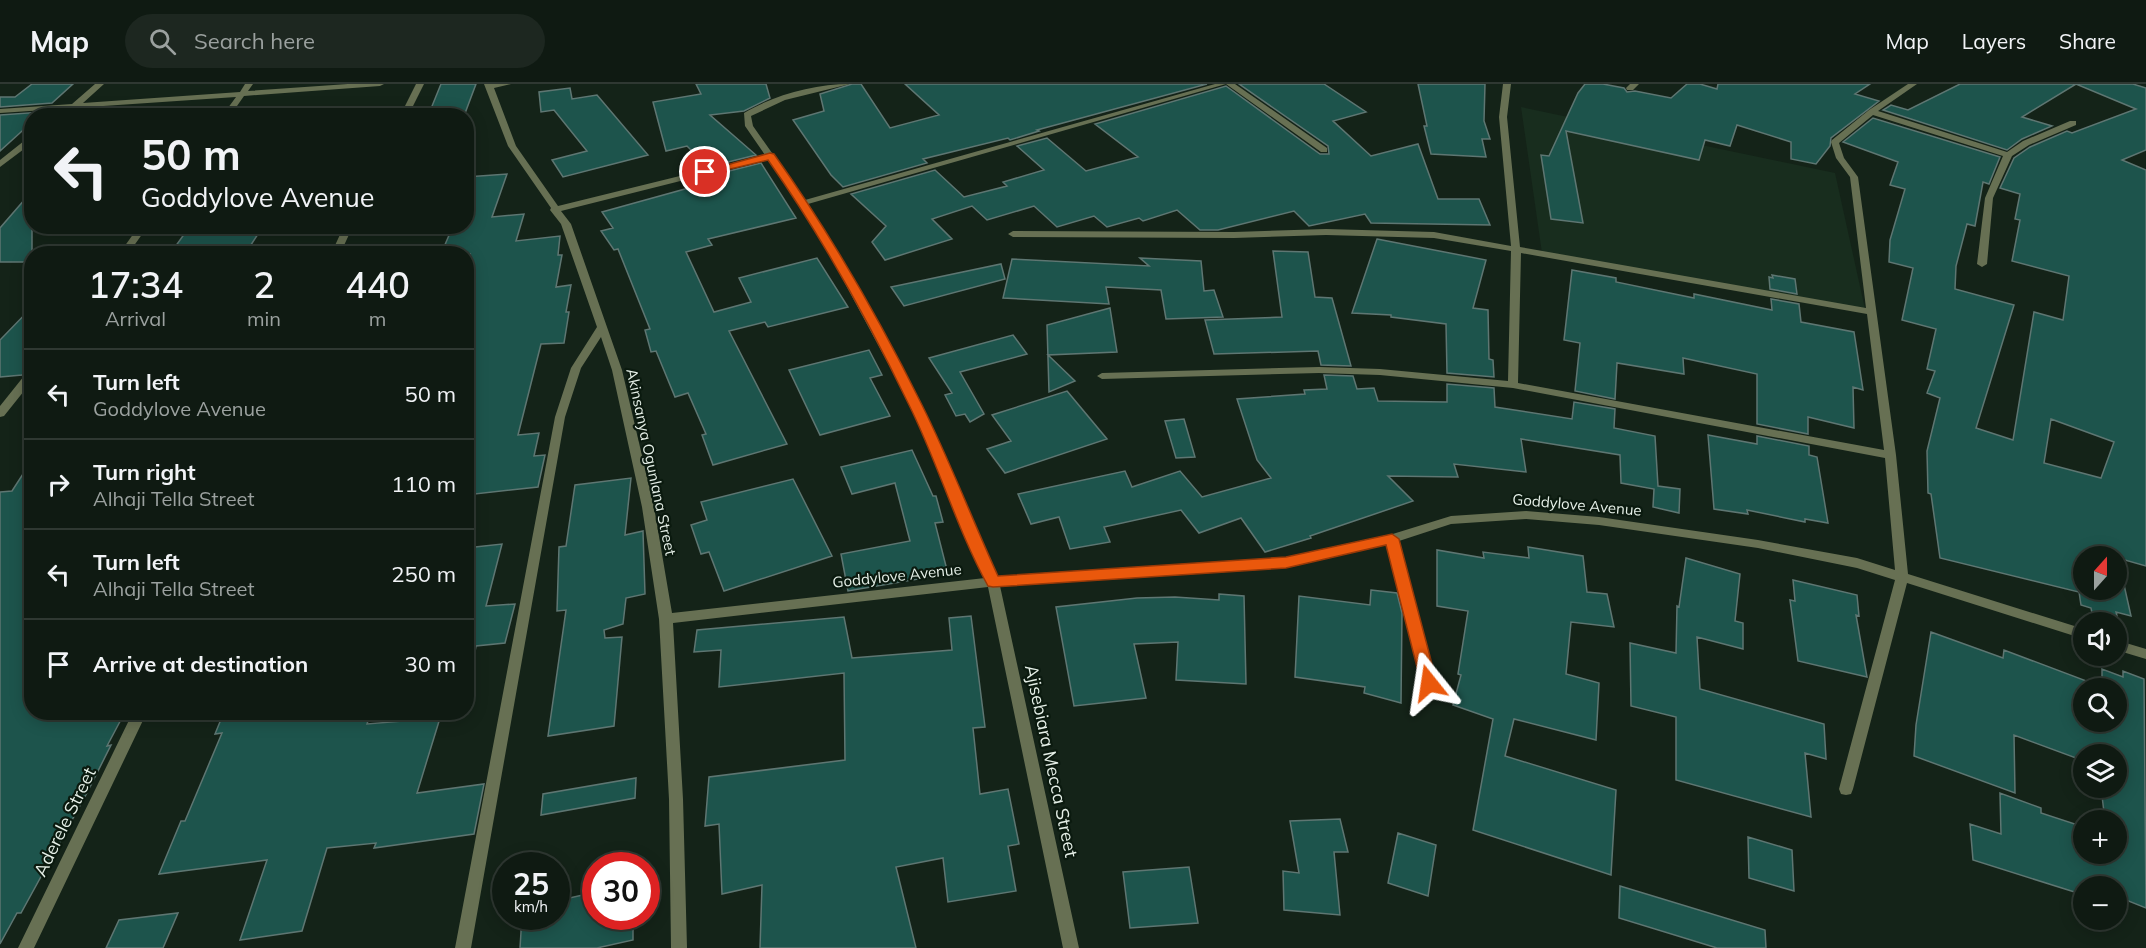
<!DOCTYPE html>
<meta charset="utf-8">
<style>
:root{--surface:#0f1a12;--page:#1d2720;--text:#f1f3f6;--muted:#9ba19f;--line:#2f3832}
body{margin:0;font-family:Mulish,sans-serif;background:var(--page);color:var(--text);height:100vh;display:flex;flex-direction:column;font-size:22px;white-space:nowrap}
*{box-sizing:border-box;margin:0}
p{font-size:20px;color:var(--muted)}
.icon{flex:none;width:33px;height:33px;fill:none;stroke:currentColor;stroke-width:2;stroke-linecap:round;stroke-linejoin:round}
.map{position:relative;flex:1;overflow:hidden}
.details{position:absolute;left:24px;top:162px;width:450px;height:474px;display:flex;flex-direction:column;background:var(--surface);border-radius:24px;box-shadow:0 3px 15px #0003,0 0 0 2px var(--line)}
.details>*{flex:none}
.top-card{position:absolute;left:24px;top:24px;width:450px;height:126px;border-radius:24px;box-shadow:0 3px 15px #0003,0 0 0 2px var(--line);background:#0f1a12;color:var(--text);overflow:hidden}
.needle{width:39px;rotate:21deg}
.tools{position:absolute;left:2073px;top:462px;display:grid;gap:12px}
.tools a{display:grid;place-items:center;width:54px;height:54px;border-radius:50%;background:var(--surface);box-shadow:0 3px 15px #0003,0 0 0 2px var(--line);font-size:30px}
.speed{position:absolute;left:492px;top:768px;display:flex;gap:12px;font-size:30px;font-weight:700;text-align:center}
.speed>*{display:grid;place-content:center;width:78px;height:78px;border-radius:50%;background:var(--surface);box-shadow:0 3px 15px #0003,0 0 0 2px var(--line);line-height:1}
.speed small{font-size:15px;font-weight:400}
.speed .limit{border:9px solid #d22;background:#fff;color:#111}
.pin{position:absolute;display:grid;place-items:center;width:51px;height:51px;color:#fff;margin:-26px;border:3px solid #fff;border-radius:50%;box-shadow:0 2px 6px #0007}
.me{position:absolute;width:66px;margin:-33px;rotate:345deg;stroke-linejoin:round;filter:drop-shadow(0 0 4px #0008)}
.turn{display:flex;align-items:center;gap:21px;height:126px;padding:0 18px;font-size:27px}
.turn .icon{width:78px;height:78px;stroke-width:2.5}
.turn b{display:block;font-size:42px;line-height:51px}
.eta{display:flex;justify-content:space-evenly;align-items:center;height:102px;text-align:center}
.eta b{font-size:36px;font-weight:600;line-height:42px}
ul{padding:0;list-style:none}
li{display:flex;align-items:center;gap:18px;height:90px;padding:0 18px;border-top:2px solid var(--line)}
li div{flex:1}
li b{display:block;font-size:22px}
li em{font-style:normal}
header{display:flex;align-items:center;gap:36px;box-sizing:border-box;height:84px;padding:0 30px;background:var(--surface);border-bottom:2px solid var(--line)}
header strong{font-size:28px}
nav{display:flex;gap:33px;margin-inline-start:auto;font-size:21px}
.search{width:420px;height:54px;background:var(--page);display:flex;align-items:center;gap:15px;box-sizing:border-box;padding:0 21px;border-radius:33px;color:var(--muted);font-size:22px}
.map>svg:first-child{display:block}
.built{fill:#182d1e}
.building{fill:#1d544c;stroke:#5e7672;stroke-width:1.5;fill-rule:evenodd}
.lines{fill:none;stroke-linecap:round;stroke-linejoin:round}
.street{fill:#677053;fill-rule:evenodd}
.route{fill:#ea580c;stroke:#983908;stroke-width:1.5}
.labels{text-anchor:middle;stroke-width:4.5;stroke-linejoin:round;paint-order:stroke}
.street-label{font-size:15px;fill:#e6f0e8;stroke:#0b1a0f}
.near-street-label{font-size:18px;fill:#e6f0e8;stroke:#0b1a0f}
</style>
<header>
<strong>Map</strong>
<div class="search"><svg class="icon" aria-label="search" viewBox="0 0 24 24"><circle cx="10" cy="10" r="6"/><path d="M15 15l6 6"/></svg>Search here</div>
<nav><a>Map</a><a>Layers</a><a>Share</a></nav>
</header>
<div class="map">
<svg width="2146" height="864" viewBox="0 0 2146 864">
<rect width="100%" height="100%" fill="#142318"/>
<!-- built -->
<path class="built" d="M1521,23L1835,89L1865,225L1542,169Z"/>
<!-- building -->
<path class="building" d="M32,0H73L52,19L0,23V13H15Z
M441,0H476L464,32H428Z
M696,0H766L770,14L744,27L710,31L756,71L708,83L687,62L666,67L653,18L701,10Z
M852,0H861L890,44L939,31L905,0H1207L1037,46L1039,47L1010,56L1008,54L923,75L927,79L843,103L831,91L793,36L824,27L820,10Z
M1239,0H1324L1366,28L1333,37L1371,72L1418,60L1438,115H1479L1490,141L1371,139L1365,130L1309,142L1294,127L1218,146H1200L1177,126L1143,137L1139,134L1107,143L1094,132L1057,143L1034,122L987,136L972,122L932,135L952,155L885,176L872,158L886,142L851,110L935,86L964,113L1007,102L1003,98L1044,86L1017,62L1047,54L1086,87L1138,73L1095,40L1226,2L1320,70H1329L1328,62Z
M1418,0H1485L1484,37L1490,55H1482L1486,73L1431,70L1424,42H1427Z
M1585,0H1603L1624,4L1627,8L1635,7L1671,14L1687,0H1700L1717,5L1718,0H1870L1855,10L1879,17L1831,54L1830,62L1816,80L1791,75V58L1737,41L1730,62L1705,56L1699,76L1566,47L1583,139L1551,135L1541,71L1549,72L1578,9Z
M1960,0H2133L2146,4V66L2122,76L2146,86V482L2118,474L2131,532L2116,528L2118,536L2092,529L2091,524L2081,521L2079,508L1940,474L1931,410L1928,409L1927,367L1940,314L1927,309L1935,287L1927,285L1936,245L1902,236L1913,184L1889,178L1890,156L1905,105L1890,101L1898,78L1843,58L1873,34L2000,73L1989,100L1983,98L1975,142L1967,140L1956,182L1955,205L2014,221L1976,344L2013,356L2034,228L2063,236L2069,192L2012,177L2020,136L2015,135L2020,110L2000,104L2014,74L2030,63L2067,47L2072,49L2136,25L2076,0L2022,33L2052,42L2022,55L2007,66L1883,26L1891,21L1908,26ZM2051,335L2114,358L2101,394L2044,379ZM2084,472H2116V506H2084Z
M570,4L572,15L597,11L648,71L563,93L552,76L587,67L554,26L541,28L539,8Z
M42,28L39,32H32V38L0,67V31Z
M761,79L796,134L708,155L712,161L686,168L714,228L751,218L739,194L817,174L848,223L768,243L765,238L729,247L787,360L713,381L702,351L706,350L688,309L675,313L656,267L651,268L645,246L650,245L618,165L614,166L601,147L613,144L602,128L721,95L717,90Z
M507,90L492,133L524,130L516,157L560,152L558,171H562L556,203L571,201L566,228H569L564,259L541,260L518,351L539,349L534,372L545,371L538,403L466,411V178L470,170H441L453,142H466V93Z
M32,107V178H0V144Z
M262,144L245,170H170L185,149Z
M1377,155L1486,176L1473,224L1488,226L1489,275L1493,276L1494,293L1447,289L1446,240L1391,233V231L1352,229Z
M1273,167L1308,168L1315,213L1332,214L1351,282L1321,281L1318,267L1214,270L1205,236L1282,233Z
M1140,174L1201,177L1204,207L1214,206L1223,233L1166,235L1161,206L1106,203L1109,220L1003,214L1012,175L1149,182Z
M1001,180L1005,195L904,222L891,203Z
M1572,186L1616,194V198L1694,214V210L1772,226L1771,215L1799,220L1801,238L1854,248L1863,306L1853,303L1854,344L1808,333V350L1757,340V290L1683,274L1684,290L1617,279L1615,315L1575,307L1580,259L1564,256Z
M1772,191L1795,195L1797,210L1770,205L1769,193L1773,194Z
M32,223V280L22,291L0,293V256Z
M1110,224L1117,268L1048,271L1075,297L1049,308L1047,241Z
M1013,251L1027,270L960,288L984,330L970,338L965,330L956,332L945,311L952,309L929,274Z
M869,266L882,291L870,294L890,332L820,351L789,286Z
M1324,291L1353,292L1357,305L1374,304L1378,317L1447,318V300L1494,304L1495,323L1572,335L1574,318L1615,325L1614,344L1655,352L1658,402L1680,405L1679,429L1653,423L1654,405L1621,399L1620,371L1521,355L1526,388L1454,380L1458,393L1388,392L1413,417L1310,452L1311,454L1265,468L1241,434L1199,449L1181,426L1104,443L1110,458L1070,465L1059,433L1031,440L1018,410L1125,387L1132,403L1180,387L1202,413L1271,394L1257,376L1237,315L1305,310L1304,306L1327,305Z
M1067,307L1107,355L1005,389L987,365L1011,357L992,331Z
M1184,335L1195,373L1176,374L1165,337Z
M1708,351L1757,360V352L1809,362V371L1817,373L1828,439L1805,435V438L1747,426L1748,430L1714,425Z
M912,366L933,412H936L943,438L935,439L948,490L848,507L841,470L910,457L895,399L852,410L841,383Z
M32,376V628H125L107,662L111,661L88,707L21,829H17L0,860V408L12,407Z
M631,394L625,451L643,447L645,510L626,514L623,540L604,546L605,554L622,553L614,642L548,652L566,526L557,527L559,463L566,462L575,401Z
M793,395L832,472L724,507L709,468L701,470L691,441L707,436L701,418Z
M502,460L486,522L515,520L505,559L476,562L474,573L466,572V464Z
M1528,463L1583,472L1587,508L1607,510L1614,543L1571,538L1566,590L1599,599L1596,656L1514,635L1505,672L1616,706L1611,791L1473,746L1493,635L1453,621L1461,591L1458,590L1468,527L1437,522V466L1484,474L1483,468L1529,474Z
M1686,474L1740,490L1735,537L1743,539V565L1697,553L1700,605L1824,640L1826,675L1805,669L1811,733L1676,696V633L1631,622L1630,559L1676,569L1677,522L1679,523Z
M1793,496L1857,511L1859,532L1856,531L1867,593L1798,577L1790,516L1795,517Z
M1371,506L1397,509L1402,529L1401,619L1364,609L1365,603L1295,593L1299,512L1370,521Z
M1219,510L1244,512L1246,600L1176,596L1178,558L1134,560L1146,614L1074,622L1056,523L1137,514L1175,513L1219,516Z
M971,532L985,643L973,644L980,710L1008,705L1019,760L1008,762L1016,807L948,818L943,774L896,783L916,864H760L762,801L722,810L719,740L705,742L709,693L845,676L844,589L719,603L721,566L694,568L697,546L844,533L852,574L952,566L949,534Z
M1931,548L2003,574L2004,566L2102,603V585L2123,593V587L2144,595L2146,824L2116,812V802H2093L2084,799V811L1973,776L1970,740L2001,750L2000,709L2041,724V729L2084,743V770H2116V736H2105L2101,704H2116V670H2084V677L2014,651L2015,709L1914,672L1916,641ZM2084,604H2116V638H2084Z
M224,628H371L367,640L440,634L417,709L484,700L474,750L374,764L376,759L327,764L302,847L240,856L267,776L159,790L181,737H185L222,649L215,650Z
M636,694L635,714L541,731L543,710Z
M1340,735L1348,768H1334L1340,831L1284,826L1283,787L1299,789L1290,737Z
M1398,749L1436,761L1428,812L1388,799Z
M1748,753L1792,766L1794,807L1749,794Z
M1189,783L1198,839L1130,844L1123,788Z
M1620,802L1765,846L1766,864H1717L1619,834Z
M596,808V832H633V856L597,864H520L522,832H556V817Z
M178,829L163,864H106L119,836Z"/>
<g class="lines">
<!-- street -->
<path class="street" d="M95,0H104L83,19L240,8L245,0H253L248,7L348,0H384L380,2L244,12L230,32H222L236,13L0,29V25L72,20Z
M416,0H424L408,32H400Z
M484,0H511L494,4L516,62L558,122L765,71L745,42L744,29C774,11 814,0 850,0L785,16L751,32L753,42L805,116L1215,0H1235L1327,64V68H1321L1226,0L808,120L837,166L921,322L997,493L1286,473L1370,457L1451,432L1526,427L1599,433L1758,456L1857,474L1895,486L1885,374L1513,304L1380,291L1319,289L1102,295L1097,292L1102,289L1319,283L1380,285L1508,297L1511,167L1434,154L1326,151L1234,154L1013,153L1008,150L1013,147L1234,148L1326,145L1434,148L1511,162L1499,33L1503,0H1511L1507,33L1520,163L1866,224L1850,93L1836,74L1831,58L1832,56L1869,26L1908,0H1917L1878,27L2007,68L2023,57L2070,37H2076V41L2029,61L2012,72L1993,114L1987,180L1982,183L1977,180L1985,114L2003,72L1873,31L1839,59L1844,74L1858,93L1896,371L1908,490L2084,545V555L1907,499L1853,705L1851,710L1846,711L1841,710L1839,705L1895,496L1857,484L1758,464L1599,441L1526,435L1451,440L1399,457L1436,599L1434,603L1429,605L1424,603L1422,599L1387,460L1286,483L1000,502L1079,864H1063L988,503L673,539L683,715L687,864H671L669,715L659,535L642,423L612,286L601,253L581,284L565,333L471,864H455L555,333L571,284L597,243L561,140L550,126L551,124L508,62ZM768,75L799,119L827,166L911,322L985,494L672,529L654,423L622,286L571,140L561,127ZM1521,169L1867,230L1884,366L1518,299Z
M1630,0H1639L1633,6H1627L1626,4Z
M29,53H32V59L0,83V76Z
M139,142H148L128,170H119Z
M344,142H353L340,170H331Z
M32,286V297L4,332L0,333V322L28,287Z
M2116,556L2146,565V575L2116,566Z
M133,628H147L34,864H18Z"/>
</g>
<!-- route -->
<path class="route" d="M770,69L774,70C830,149 879,234 922,321C950,377 972,435 998,492L1286,473L1392,450L1399,455L1437,599L1435,603L1429,605L1424,603L1421,599L1386,461L1286,484L993,503L988,502C957,446 938,379 909,321C868,236 822,153 768,76L705,91L701,88Z"/>
<g class="labels">
<!-- street labels -->
<g class="street-label">
<text transform="translate(651 378) rotate(78)" y="5">Akinsanya Ogunlana Street</text>
<text transform="translate(1577 421) rotate(5)" y="5">Goddylove Avenue</text>
<text transform="translate(897 492) rotate(-6)" y="5">Goddylove Avenue</text>
</g>
<!-- near-street labels -->
<g class="near-street-label">
<text transform="translate(1051 677) rotate(78)" y="6">Ajisebiara Mecca Street</text>
<text transform="translate(65 738) rotate(-64)" y="6">Aderele Street</text>
</g>
</g>
</svg>
<div class="tools">
<a><svg class="needle" viewBox="-14 -14 28 28"><path d="M0-13l5 13h-10z" fill="#e53935"/><path d="M0 13l5-13h-10z" fill="#9ba19f"/></svg></a>
<a><svg class="icon" aria-label="sound" viewBox="0 0 24 24"><path d="M4 9h4l5-4v14l-5-4H4zM17 9q2 3 0 6"/></svg></a>
<a><svg class="icon" aria-label="search" viewBox="0 0 24 24"><circle cx="10" cy="10" r="6"/><path d="M15 15l6 6"/></svg></a>
<a><svg class="icon" aria-label="layers" viewBox="0 0 24 24"><path d="M12 4l9 5-9 5-9-5zM3 14l9 5 9-5"/></svg></a>
<a>+</a>
<a>−</a>
</div>
<div class="speed"><div>25<small>km/h</small></div><div class="limit">30</div></div>
<div class="pin" style="left:705px;top:88px;background:#d93025"><svg class="icon" aria-label="arrive" viewBox="0 0 24 24"><path d="M6 21V4h12l-3 4 3 4H6"/></svg></div>
<svg class="me" style="left:1429px;top:599px" viewBox="-20 -20 40 40"><path d="M0-17L14 15 0 8-14 15z" fill="#ea580c" stroke="#fff" stroke-width="4"/></svg>
<div class="top-card">
<div class="turn"><svg class="icon" aria-label="left" viewBox="0 0 24 24"><path d="M17 20v-9H6M10 6l-5 5 5 5"/></svg><div><b>50 m</b>Goddylove Avenue</div></div>
</div>
<section class="details">
<div class="eta">
<div><b>17:34</b><p>Arrival</p></div>
<div><b>2</b><p>min</p></div>
<div><b>440</b><p>m</p></div>
</div>
<ul>
<li><svg class="icon" aria-label="left" viewBox="0 0 24 24"><path d="M17 20v-9H6M10 6l-5 5 5 5"/></svg><div><b>Turn left</b><p>Goddylove Avenue</p></div><em>50 m</em></li>
<li><svg class="icon" aria-label="right" viewBox="0 0 24 24"><path d="M7 20v-9h11M14 6l5 5-5 5"/></svg><div><b>Turn right</b><p>Alhaji Tella Street</p></div><em>110 m</em></li>
<li><svg class="icon" aria-label="left" viewBox="0 0 24 24"><path d="M17 20v-9H6M10 6l-5 5 5 5"/></svg><div><b>Turn left</b><p>Alhaji Tella Street</p></div><em>250 m</em></li>
<li><svg class="icon" aria-label="arrive" viewBox="0 0 24 24"><path d="M6 21V4h12l-3 4 3 4H6"/></svg><div><b>Arrive at destination</b></div><em>30 m</em></li>
</ul>
</section>
</div>
